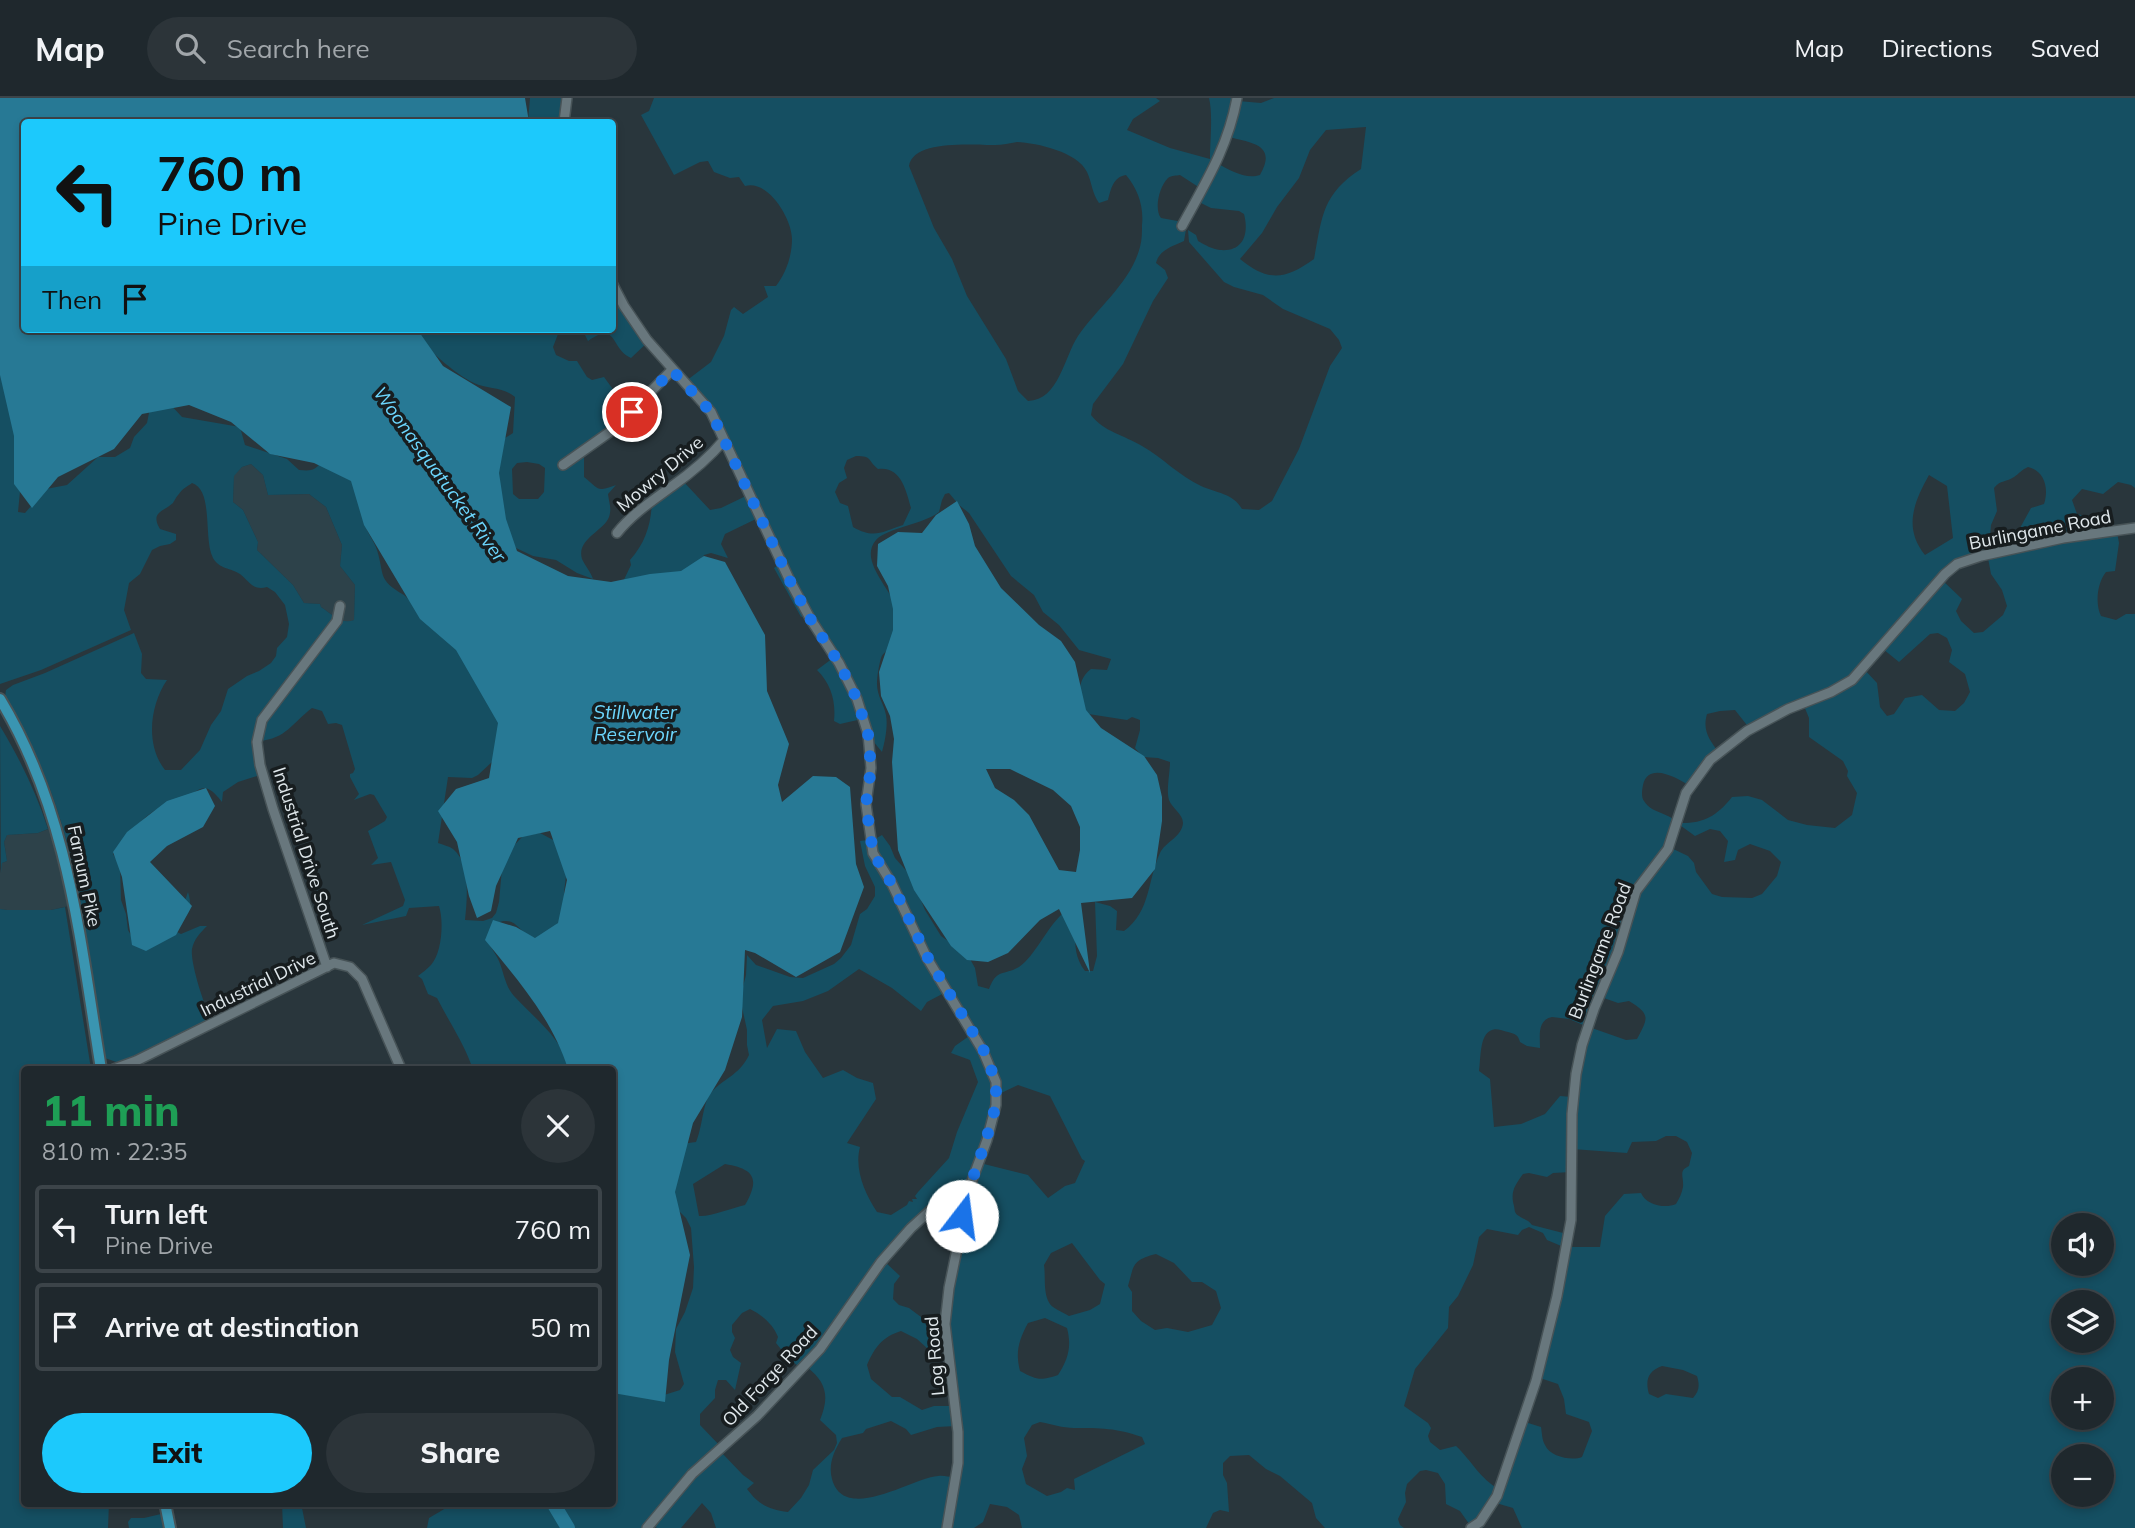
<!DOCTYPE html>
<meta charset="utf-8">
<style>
:root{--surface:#1f282d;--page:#2c3439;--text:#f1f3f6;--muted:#a1a6aa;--line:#3c4449;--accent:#1cc9fc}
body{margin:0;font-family:Mulish,sans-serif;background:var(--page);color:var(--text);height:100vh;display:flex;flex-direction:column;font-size:26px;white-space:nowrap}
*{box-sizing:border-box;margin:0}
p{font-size:23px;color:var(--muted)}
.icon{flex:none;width:38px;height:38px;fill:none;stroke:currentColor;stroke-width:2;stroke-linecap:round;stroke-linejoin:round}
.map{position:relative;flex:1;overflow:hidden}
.drawer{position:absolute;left:21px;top:968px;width:595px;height:441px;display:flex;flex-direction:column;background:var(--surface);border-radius:7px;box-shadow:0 4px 10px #0003,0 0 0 2px var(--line)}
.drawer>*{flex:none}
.banner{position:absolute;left:21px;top:21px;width:595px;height:214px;border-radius:7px;box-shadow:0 4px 10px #0003,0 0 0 2px var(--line);background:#1cc9fc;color:#111;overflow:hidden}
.tools{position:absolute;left:2051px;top:1115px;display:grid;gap:14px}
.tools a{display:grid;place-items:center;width:63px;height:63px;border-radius:50%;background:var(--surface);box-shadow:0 4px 10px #0003,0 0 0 2px var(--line);font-size:35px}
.pin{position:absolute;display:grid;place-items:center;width:60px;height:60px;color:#fff;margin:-30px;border:4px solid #fff;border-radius:50%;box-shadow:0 2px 7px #0007}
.me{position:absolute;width:77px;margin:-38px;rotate:15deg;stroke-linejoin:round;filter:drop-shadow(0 0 5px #0008)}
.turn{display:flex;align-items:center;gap:24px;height:147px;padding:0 21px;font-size:32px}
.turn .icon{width:91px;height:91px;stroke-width:2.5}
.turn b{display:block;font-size:49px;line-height:60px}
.then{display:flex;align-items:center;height:66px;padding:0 21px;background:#0003;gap:14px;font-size:26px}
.round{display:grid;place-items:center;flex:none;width:74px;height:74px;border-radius:37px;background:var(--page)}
.headline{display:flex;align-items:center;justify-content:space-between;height:119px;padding:0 21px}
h1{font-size:42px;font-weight:800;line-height:52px;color:#1e9e55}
.button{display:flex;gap:14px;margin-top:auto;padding:14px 21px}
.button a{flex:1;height:80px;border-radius:42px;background:var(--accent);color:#111;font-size:28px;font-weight:800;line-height:80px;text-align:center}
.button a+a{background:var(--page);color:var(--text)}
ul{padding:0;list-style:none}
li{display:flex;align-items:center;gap:21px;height:88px;margin:0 14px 10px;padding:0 7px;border:4px solid var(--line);border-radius:7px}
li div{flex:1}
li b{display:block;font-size:26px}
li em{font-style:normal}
header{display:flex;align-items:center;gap:42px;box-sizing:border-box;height:98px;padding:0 35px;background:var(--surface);border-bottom:2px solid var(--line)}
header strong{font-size:33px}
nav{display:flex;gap:38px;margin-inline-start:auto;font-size:24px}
.search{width:490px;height:63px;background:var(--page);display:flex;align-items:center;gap:18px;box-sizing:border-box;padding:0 24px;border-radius:38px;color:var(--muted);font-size:26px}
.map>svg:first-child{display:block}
.built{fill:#2d424a}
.green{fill:#154f62;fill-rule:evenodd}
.water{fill:#277995;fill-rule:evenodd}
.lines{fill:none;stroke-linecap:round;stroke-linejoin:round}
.river{stroke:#277995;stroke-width:14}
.minor-casing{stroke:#475357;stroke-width:12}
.major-casing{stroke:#475357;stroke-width:14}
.minor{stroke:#68777d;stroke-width:9}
.major{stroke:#3a95b1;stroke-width:10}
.route{stroke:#1a73e8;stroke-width:12;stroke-dasharray:0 21.6}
.labels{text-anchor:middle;stroke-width:7;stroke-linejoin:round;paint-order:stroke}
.street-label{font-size:18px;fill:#e0e8ec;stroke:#171d1f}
.water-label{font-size:19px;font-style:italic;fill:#6cd6fd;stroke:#171d1f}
</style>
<header>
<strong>Map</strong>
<div class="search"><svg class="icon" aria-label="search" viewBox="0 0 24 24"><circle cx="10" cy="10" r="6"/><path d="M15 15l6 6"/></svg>Search here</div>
<nav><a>Map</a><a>Directions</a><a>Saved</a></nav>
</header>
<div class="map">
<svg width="2135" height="1430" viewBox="0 0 2135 1430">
<rect width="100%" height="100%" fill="#29363c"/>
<!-- built -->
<path class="built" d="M251,366L263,377L268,397L309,396L326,409L342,447L340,468L355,487L354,522L349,524L339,522L321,509L320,506L304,505L293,487L257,452L258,444L243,412L233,404L234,377L242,369Z
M54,729L73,807L51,812H7L0,811V775L2,765L7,763L4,744L7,737L38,735Z"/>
<!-- green -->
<path class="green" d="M530,0H568L565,24H528Z
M654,0H1156L1160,3L1133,21L1127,32L1170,50L1210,61C1210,44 1213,15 1209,0H1237L1238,3L1261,5L1274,0H2135V390L2131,387L2118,384L2103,396L2082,391L2072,402L2077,416L2098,421L2100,434H2117L2119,445L2115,473L2106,474C2097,485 2095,506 2101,518L2116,522L2126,516H2135V1430H1522L1513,1410L1496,1405L1479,1427L1483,1430H1472L1460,1413L1446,1406L1445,1386L1438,1375L1426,1372L1420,1373L1407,1386L1405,1395L1406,1404L1398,1421L1400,1427L1404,1430H1325L1316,1420L1312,1405L1280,1378L1266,1371L1249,1357L1230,1358L1223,1365V1377L1227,1385L1229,1414L1220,1412L1213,1415L1206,1430H1022L1019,1417L1007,1409L990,1406L983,1424L974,1430H716L711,1415L702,1405L681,1430H657L651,1426L647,1430H427L429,1420L446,1410L467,1405H612L613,1289L664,1297L680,1292L684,1286L675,1254L676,1231L685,1214L693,1190L694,1169L691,1130L686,1120L674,1108L671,1099L681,1046L696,1044C702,1031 703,1005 710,996C723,980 739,978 749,957L747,947V932L740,900L746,877L747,857L756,867L790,879L803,880L834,866L841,860L851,847L860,816L867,811L875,798V789L865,768L860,743L875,741L882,737L890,748L895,760L911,778L925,812L941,838L965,855L970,861L975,870L978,888L989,891C997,870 1004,878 1019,869C1035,858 1046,831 1062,816L1075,832C1075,848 1075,860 1085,873H1093L1097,858L1095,804L1110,808L1117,813L1116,832L1124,833C1151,813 1147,783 1160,755C1165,744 1182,739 1183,725C1183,716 1172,710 1169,702C1166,692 1170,675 1170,664L1158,660L1143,659L1135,650L1140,632V622L1132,619L1127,622L1082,615C1078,599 1077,581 1091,571L1107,572L1111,561L1079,552L1059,527L1043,514L1034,497L1011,478L969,415L959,407L949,395L945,396L942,402L939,414C924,426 887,430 876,442C857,464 896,494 897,515C898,521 891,546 888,551C885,555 883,555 881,560C879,567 877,578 877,586C877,598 884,606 886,617C888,628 885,643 882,654L869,638L862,621L840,626L834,623C836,603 831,586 817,572L833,560L806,517L801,519L774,470L780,466L758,420L725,436L721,446L728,460L711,455L704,457L698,467L686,475L620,490L631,467L630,462C646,444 651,426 652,403L682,382L710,412L721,410L748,397L713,319L686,283L711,264L724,238L731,212L734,209L743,216L768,199L764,188H776C786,175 792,158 792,141C792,121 768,81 745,88L739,79L730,80L714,74L708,63L700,64L674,77L641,17L649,13ZM1366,29L1361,71C1322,96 1322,119 1314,161C1285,182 1268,184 1240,161L1262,135L1277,109L1299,80L1310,52L1326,32ZM1229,39C1253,45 1277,47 1260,77C1246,82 1229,72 1217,65ZM1017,44C1037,45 1078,54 1087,74C1092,85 1092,95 1099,105L1108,102C1111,91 1113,79 1126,77C1138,91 1144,109 1142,127C1142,134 1142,142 1140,149C1131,184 1098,209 1078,238C1064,259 1059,302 1028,303L1018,293L1006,261L967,198L952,161L934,130L909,68C913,41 974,47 995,47C1002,47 1010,45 1017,44ZM1180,77L1200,90L1195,102L1211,110L1239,113L1244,116C1249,135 1244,154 1220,152C1212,151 1205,147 1198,143L1196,137L1188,132L1189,144L1224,184L1234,189L1263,197L1283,211L1330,231L1339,242L1342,250L1330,268L1299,351L1272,403L1259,412L1242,411C1233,395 1216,395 1201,388C1179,378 1162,359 1142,348C1124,337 1104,334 1091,317L1093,306L1123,266L1153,203L1168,180L1165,172L1156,165C1159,152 1173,148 1184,143L1186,131L1183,124L1161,120C1154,111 1159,89 1168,80C1172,77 1176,78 1180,77ZM856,358C873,358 867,362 878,371C901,368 906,392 911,410L903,427C882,434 874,441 853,429L848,408L840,405L835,394L839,385L847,380L844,370L847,362ZM2028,369C2045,373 2049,391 2044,406L2031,410L2020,430L2025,449L1996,454L1990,438L1991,427L1997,413L1994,390C2000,382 2007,384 2014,379C2020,375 2021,372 2028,369ZM1929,377L1947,388L1953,440L1925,457C1903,430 1914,404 1929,377ZM1988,460L1991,476L2002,492L2007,508L2003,517L1983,534L1974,535L1961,523L1956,513L1962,501L1942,482L1959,467ZM1938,535L1947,540L1952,552L1949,564L1965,576L1970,594L1964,605L1955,613L1939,612L1922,597L1905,600L1894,616L1887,618L1880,609L1877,585L1863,570L1883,551L1899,564L1930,536ZM1802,603L1809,620V639L1843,663L1848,673L1847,678L1857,695L1852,717L1835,730L1807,727L1788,722L1762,702L1748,698L1732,699C1716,719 1703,726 1677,725C1669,714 1652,716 1644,703C1641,699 1642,692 1643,687C1648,663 1678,680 1690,688L1719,655C1710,642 1702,633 1707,616L1720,613L1735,612L1750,631L1773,613ZM1677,725L1695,738L1710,731L1720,733L1728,743L1724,764L1735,762L1738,752L1750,746L1770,753L1781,764L1777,778L1762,796L1752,800L1722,799L1712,796L1696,774L1694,765L1688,758L1669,749ZM859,871L892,890L921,913L927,904L946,894L972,936L955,948L951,955L970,962L978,984L957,1034L949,1060L918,1094L915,1098L917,1101H912L913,1104L909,1103L907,1107L891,1117L877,1114C865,1096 854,1071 860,1049L847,1045L876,1001L873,985L857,980L843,972L823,980L805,954L796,933L777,931L767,950L762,922L773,908L803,903L828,893ZM1601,899L1618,905L1629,903C1650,916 1649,919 1637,941L1626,942L1589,929ZM1552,919L1569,921L1588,929L1572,999L1560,998L1545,1016L1521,1026L1494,1029L1490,981L1479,973C1481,962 1479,936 1492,932C1496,930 1503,933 1508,934C1516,936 1518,937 1520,944L1527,948L1540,950C1540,938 1537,922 1552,919ZM1018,987L1050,998L1082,1061L1085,1063L1075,1085L1065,1088L1048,1100L1028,1077L980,1065L997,997ZM1666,1038H1676L1687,1044L1692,1055L1689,1068C1678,1073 1684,1078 1683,1089C1682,1095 1679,1101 1676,1106C1665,1111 1646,1107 1641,1095L1624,1096L1605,1118L1600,1149H1569L1537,1279L1558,1286L1564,1301L1566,1316L1589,1324L1592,1333L1582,1359C1572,1363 1550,1359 1545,1347C1542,1342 1542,1335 1541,1329L1525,1324L1499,1391C1480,1381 1472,1363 1456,1348L1440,1352L1430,1344L1428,1338L1431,1330L1428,1325L1404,1308L1415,1271L1448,1230L1449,1209L1458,1198L1473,1167L1479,1139L1487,1131L1518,1137L1522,1132L1529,1129L1543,1135L1547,1142L1566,1150L1567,1136L1532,1127C1528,1121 1524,1122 1519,1118C1514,1115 1515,1113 1514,1108C1510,1094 1515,1087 1523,1076L1529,1075L1547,1079L1553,1075L1571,1074L1572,1051L1627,1055L1632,1044L1656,1043ZM725,1066C755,1071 760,1081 745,1107C732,1110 710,1119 699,1118L693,1086ZM969,1091L944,1220L921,1219L909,1210L899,1207L893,1201L894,1186L900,1178L884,1163L942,1102ZM2063,1127H2102V1166H2063ZM1072,1145L1100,1182L1105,1186L1100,1206L1090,1212L1069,1218C1064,1215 1057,1212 1053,1209C1042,1200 1046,1180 1044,1167L1051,1155ZM1156,1156L1174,1165L1192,1184H1202L1216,1193L1221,1210L1212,1227L1188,1234L1167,1230L1155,1232L1141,1223L1132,1213V1194L1128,1188C1134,1167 1132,1162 1156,1156ZM2063,1204H2102V1242H2063ZM750,1211C762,1217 773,1226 778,1239L776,1245L789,1261L802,1271L807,1269C826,1284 830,1298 820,1322L836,1337L837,1345L834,1352L813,1372L809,1387L801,1400L788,1414C768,1411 759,1407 747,1391L754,1385L743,1377L721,1354L722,1350L700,1327V1316L715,1300V1292L718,1282H726L735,1292L741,1265L733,1259L730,1252L735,1240L732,1234V1227L742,1215ZM1045,1220L1067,1230C1072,1249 1068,1261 1058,1277C1040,1283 1037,1282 1020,1273C1015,1254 1019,1242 1028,1225ZM901,1233L917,1241L928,1251L946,1249L954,1308H934L922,1312L900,1299H892L871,1281L867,1267C875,1249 882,1239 901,1233ZM1662,1268L1683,1272L1697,1278C1700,1288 1699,1293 1693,1300L1666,1296L1658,1300L1649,1296C1645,1282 1648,1273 1662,1268ZM2063,1281H2102V1320H2063ZM891,1323L906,1331L911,1337L937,1329L956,1328L954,1379C949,1379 943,1377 938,1378C912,1380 844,1426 832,1381C828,1366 834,1353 842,1340L863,1335L866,1331ZM1040,1324C1051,1326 1063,1330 1074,1330C1101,1330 1116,1330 1142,1339L1145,1346L1074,1381L1075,1392L1067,1390L1061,1394L1047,1398L1026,1386L1022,1371L1027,1358L1024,1340L1032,1327ZM2063,1358H2102V1396H2063Z
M613,181L628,211L650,242L631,260C610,251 618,222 588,243L583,233L575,231H612Z
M412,231H560L553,249L556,257L569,263H577L587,279L592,282L604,279L631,316L584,356V379C600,392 596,394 616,387L608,396C609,405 612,410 609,419C604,433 576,441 582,461C585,468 591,474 593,481L577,475L556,462L533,458L516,450L490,408L505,340L513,335L515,299C504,289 487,291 474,285C456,277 422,247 412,231ZM527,364L539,366L545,370L544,394L538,401H519L513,396L512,371L517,365Z
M0,274L25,343L18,414L25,415L46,391L67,387L98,359H115L130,350L134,339L147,325L150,310L169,305L182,319L240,329L245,347L287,361L299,372C311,373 315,373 322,363L363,387C364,402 363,418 367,432C370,439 375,445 377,452C385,478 377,481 404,497L480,568L507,650L478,677L472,680L448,679L438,745C443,747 449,748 453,751C471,765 467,802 465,822L483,823L492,820L496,815L499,804L503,759L523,738L540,735L555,743L567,770L564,794L566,816L544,841C540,840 536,841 532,839C517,834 517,817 496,825L488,844C491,850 496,856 499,863C504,875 505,888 514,898C535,921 562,940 570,971H490L488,970L469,971L471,966C462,942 448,922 437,900L428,896L422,881L418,878C422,875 427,871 431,867C442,855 444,823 439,808L409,810L406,818L362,827L403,808L405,802L391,764L371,767L378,760L368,733L385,723L387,719L374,697L370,696L354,702L359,696L350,679V676L353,675L355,671L342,627L336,625L328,626L322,613L312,610C292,625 286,641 259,643L263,676L238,684L223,694L222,704C218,699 212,691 205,690C196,690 189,700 181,704C172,707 163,708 154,713C145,718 116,747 113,756L120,768L121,802L126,816L128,832L132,839L181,814L188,794C195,818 184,816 175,833L181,836L200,828H207C200,835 194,841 192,851C190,864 204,908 211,920L119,965L105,960C90,865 81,766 44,676C33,649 20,624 5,599L6,592L13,587L45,575L134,535L142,556L141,575L146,581L167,582C150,607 145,647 165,672H181L200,652L211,627L221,613L228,591L247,578L259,573L271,565L276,558L277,550L287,539L289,526L285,507L275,494L267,489C253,493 250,484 240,476C231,470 219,471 213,460C203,441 214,392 192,385C188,388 182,391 179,396C178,396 173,405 173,405C163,414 150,414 160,431L176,436V442L170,446L160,448L152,452L140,476L129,485L124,512L131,532L41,572L0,586ZM251,366L263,377L268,397L309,396L326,409L342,447L340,468L355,487L354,522C341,527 332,516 321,509L320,506L304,505L293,487L257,452L258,444L243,412L233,404L234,378L242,369Z
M0,628C20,661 36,694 48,731L38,735L7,737L4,744L7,763L2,765L1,775Z
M65,809L91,971H24V1405H109L108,1430H0V811L7,812H51Z
M282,1405H301L306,1430H283Z
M161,1416L163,1430H129L128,1424L131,1420H144Z"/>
<!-- water -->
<path class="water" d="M0,0H525L529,24H24V231H417L443,268L511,309L499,375L506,421L517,453L568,478L611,484L650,476L681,473L704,458L725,464L765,537L767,593L789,646L778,687L782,704L813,678L836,679L850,689L856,766L864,789L840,854L796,879L755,855L745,852L742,919L725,972L693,1025L675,1094L690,1157L669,1262L665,1304L613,1295L612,971H568C553,922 517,881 485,842L493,822L516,829L535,840L558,825L567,782L550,733L518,740L496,788L491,813L477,820L469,798L457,744L438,713L456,691L489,680L498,625L456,552L420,521L364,427L351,383L314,365L270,356L231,324L189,307L142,316L114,351L58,379L32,410L14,386V338L0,277Z
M957,403L969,426L975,448L1001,490L1039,527L1061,543L1075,564L1086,612L1101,630L1144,658L1157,677L1162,699V723L1155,771L1132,800L1081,805L1090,875L1059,811L1040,822L1008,855L988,864L967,862L951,848L914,792L898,752L892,664L894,641L890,618L881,598L879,574L893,532V511L888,488L877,468L878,446L898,434L922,435L936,417ZM986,671H1010L1053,692L1071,708L1080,729V752L1076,774L1059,772L1029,717L1014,702L995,690Z
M206,690L215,708L203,729L167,748L150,764L192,808L176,837L146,853L132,847L122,779L113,754L127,734L167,703Z"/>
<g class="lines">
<!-- river -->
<path class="river" d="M553,1405L568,1430"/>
<!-- minor casing -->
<g class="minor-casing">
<path id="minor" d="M564,24L567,0
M1182,128C1206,84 1228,49 1237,0
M612,185L624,208L647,242L711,314L791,485L811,522L839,565L857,601L868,636L871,670L866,706L873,755L892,786L927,860L983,953L996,984V1007L987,1042L970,1088L949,1190L945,1226L958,1334V1365L947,1430
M563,367L614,331L672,272
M617,435C632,416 652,403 671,389C691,375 709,360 724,342
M327,869L273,711L260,667L257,644L262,622L337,523L340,508
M114,971L136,963L334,865L350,869L362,881L401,971
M647,1430L692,1376L757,1318L820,1251L881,1164L911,1130L944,1100L970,1088
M1471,1430L1480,1424L1497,1398L1536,1283L1557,1198L1571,1122L1572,1016L1576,976L1582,947L1594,911L1618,854L1636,793L1668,751L1686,695L1710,662L1747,633L1788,611L1831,594L1852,582L1945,476L1957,466L1981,458L2063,440L2135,430"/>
</g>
<!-- major casing -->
<g class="major-casing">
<path id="major" d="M0,601C69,715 80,843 101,971
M165,1405L170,1430"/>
</g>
<!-- minor -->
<use href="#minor" class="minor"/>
<!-- major -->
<use href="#major" class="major"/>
</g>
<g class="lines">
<!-- route -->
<path class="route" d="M632,314L672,272L711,314L791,485L811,522L839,565L857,601L868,636L871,670L866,706L873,755L892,786L928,860L984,953L996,984V1007L986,1042L970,1088L962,1118"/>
</g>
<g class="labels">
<!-- street labels -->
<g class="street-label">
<text transform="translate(660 376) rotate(-40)" y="6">Mowry Drive</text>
<text transform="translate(2040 432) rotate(-11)" y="6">Burlingame Road</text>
<text transform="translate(306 755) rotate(72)" y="6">Industrial Drive South</text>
<text transform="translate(84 778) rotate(78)" y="6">Farnum Pike</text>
<text transform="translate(1600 853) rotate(-69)" y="6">Burlingame Road</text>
<text transform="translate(258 886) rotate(-26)" y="6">Industrial Drive</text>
<text transform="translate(935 1258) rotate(-95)" y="6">Log Road</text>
<text transform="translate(770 1278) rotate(-47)" y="6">Old Forge Road</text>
</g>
<!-- water labels -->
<g class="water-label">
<text transform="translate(440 376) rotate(54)" y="7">Woonasquatucket River</text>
<text x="635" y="621">Stillwater<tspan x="635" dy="22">Reservoir</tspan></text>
</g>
</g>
</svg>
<div class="tools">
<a><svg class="icon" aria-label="sound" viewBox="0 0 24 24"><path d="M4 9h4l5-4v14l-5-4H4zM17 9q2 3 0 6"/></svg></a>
<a><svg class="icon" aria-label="layers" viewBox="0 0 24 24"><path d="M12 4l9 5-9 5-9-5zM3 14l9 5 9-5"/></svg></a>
<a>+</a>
<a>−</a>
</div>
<div class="pin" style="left:632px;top:314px;background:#d93025"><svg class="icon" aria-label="arrive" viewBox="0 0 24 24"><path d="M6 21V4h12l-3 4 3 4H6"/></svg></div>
<svg class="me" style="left:962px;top:1118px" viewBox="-20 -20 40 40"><circle r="19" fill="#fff"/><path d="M0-13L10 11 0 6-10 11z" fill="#1a73e8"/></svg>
<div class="banner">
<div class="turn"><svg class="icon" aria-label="left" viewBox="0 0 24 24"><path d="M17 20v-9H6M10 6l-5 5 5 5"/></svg><div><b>760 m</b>Pine Drive</div></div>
<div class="then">Then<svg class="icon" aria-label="arrive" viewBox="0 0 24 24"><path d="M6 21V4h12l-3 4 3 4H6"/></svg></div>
</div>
<section class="drawer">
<div class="headline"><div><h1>11 min</h1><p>810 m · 22:35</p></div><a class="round"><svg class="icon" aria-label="close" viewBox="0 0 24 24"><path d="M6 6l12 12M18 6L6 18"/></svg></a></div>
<ul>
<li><svg class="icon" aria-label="left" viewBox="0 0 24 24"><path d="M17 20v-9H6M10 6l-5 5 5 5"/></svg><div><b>Turn left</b><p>Pine Drive</p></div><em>760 m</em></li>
<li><svg class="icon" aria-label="arrive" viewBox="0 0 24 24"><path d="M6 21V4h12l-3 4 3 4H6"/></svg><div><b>Arrive at destination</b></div><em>50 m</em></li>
</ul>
<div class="button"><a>Exit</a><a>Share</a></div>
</section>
</div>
